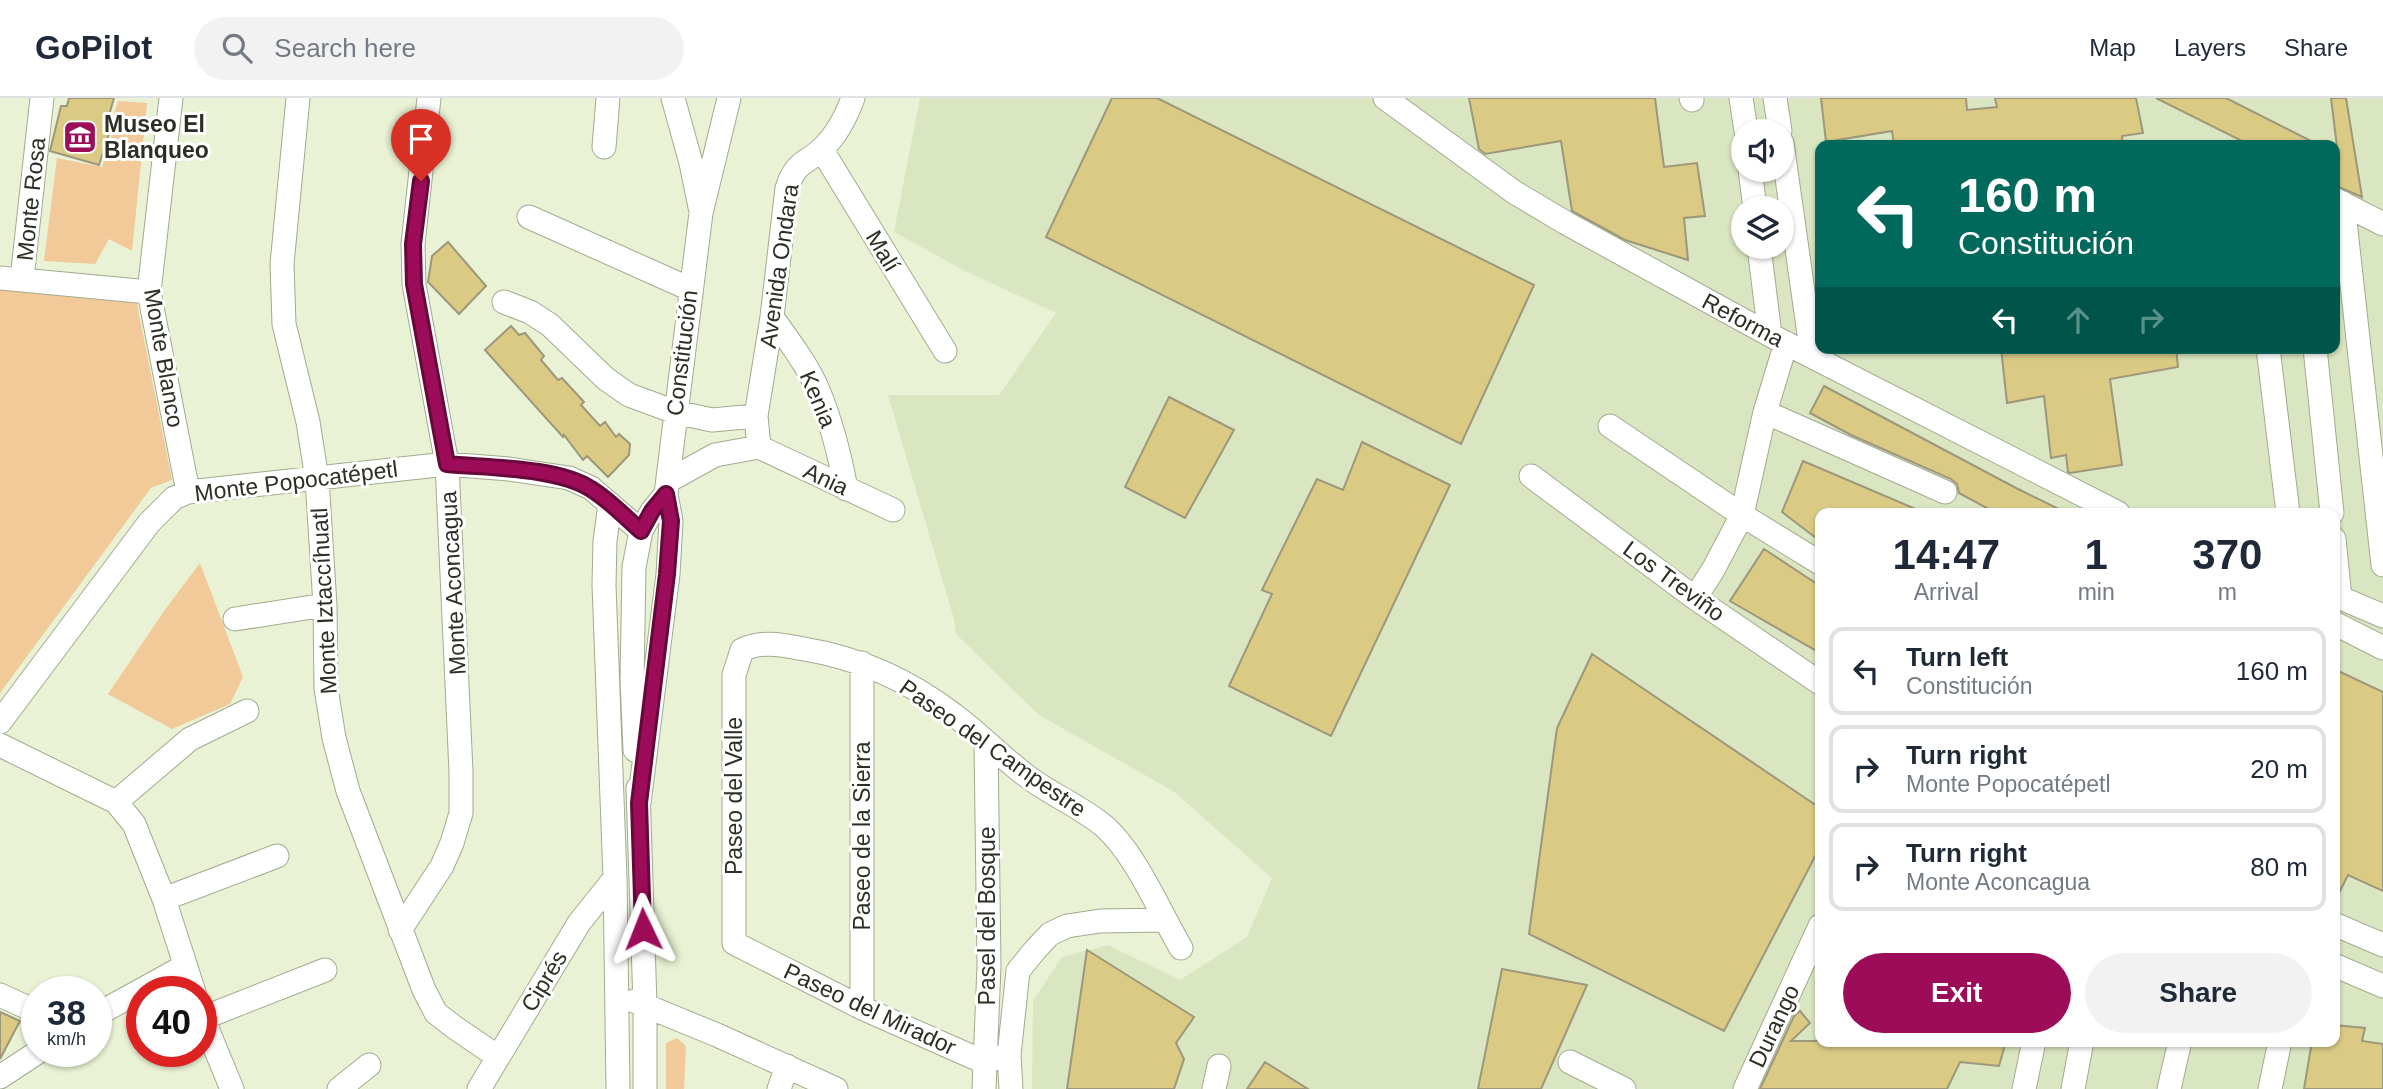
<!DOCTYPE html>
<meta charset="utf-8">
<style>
:root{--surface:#fff;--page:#f2f2f3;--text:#1f2937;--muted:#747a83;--line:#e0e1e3;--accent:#9d0c58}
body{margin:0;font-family:Arial,sans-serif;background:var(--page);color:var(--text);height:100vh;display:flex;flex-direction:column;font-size:26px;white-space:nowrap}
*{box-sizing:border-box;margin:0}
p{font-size:23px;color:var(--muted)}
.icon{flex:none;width:38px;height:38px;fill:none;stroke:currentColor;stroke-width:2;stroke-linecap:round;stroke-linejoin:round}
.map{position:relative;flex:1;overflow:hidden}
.panel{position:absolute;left:1815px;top:410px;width:525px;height:539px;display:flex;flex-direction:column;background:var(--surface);border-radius:14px;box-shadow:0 2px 5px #0004}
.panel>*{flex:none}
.top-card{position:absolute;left:1815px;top:42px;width:525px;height:214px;border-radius:14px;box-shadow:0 2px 5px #0004;background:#00695c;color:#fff;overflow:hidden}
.tools{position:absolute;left:1731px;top:21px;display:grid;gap:14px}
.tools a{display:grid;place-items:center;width:63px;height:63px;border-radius:50%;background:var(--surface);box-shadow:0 2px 5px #0004;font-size:35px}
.speed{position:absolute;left:21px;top:878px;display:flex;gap:14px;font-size:35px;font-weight:700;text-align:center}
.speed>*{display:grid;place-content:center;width:91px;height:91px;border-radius:50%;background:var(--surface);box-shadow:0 2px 5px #0004;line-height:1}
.speed small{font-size:18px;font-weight:400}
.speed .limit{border:10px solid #d22;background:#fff;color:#111}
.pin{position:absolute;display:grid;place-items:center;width:60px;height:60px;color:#fff;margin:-72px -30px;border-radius:50% 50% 50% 0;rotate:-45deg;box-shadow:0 0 7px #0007}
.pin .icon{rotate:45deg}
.me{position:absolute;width:77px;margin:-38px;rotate:358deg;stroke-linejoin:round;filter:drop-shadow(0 0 5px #0008)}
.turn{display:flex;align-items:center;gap:24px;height:147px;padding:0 28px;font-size:32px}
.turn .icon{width:91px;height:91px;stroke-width:2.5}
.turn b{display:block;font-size:49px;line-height:60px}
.lanes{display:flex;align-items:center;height:66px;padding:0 28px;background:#0003;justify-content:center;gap:35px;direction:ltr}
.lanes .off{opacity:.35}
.eta{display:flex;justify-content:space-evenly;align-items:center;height:119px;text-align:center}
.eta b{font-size:42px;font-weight:700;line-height:49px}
.button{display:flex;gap:14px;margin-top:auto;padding:14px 28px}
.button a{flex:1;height:80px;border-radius:42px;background:var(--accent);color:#fff;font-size:28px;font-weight:700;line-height:80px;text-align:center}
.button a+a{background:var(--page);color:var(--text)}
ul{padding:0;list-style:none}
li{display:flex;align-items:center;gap:21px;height:88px;margin:0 14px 10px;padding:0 14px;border:4px solid var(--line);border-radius:14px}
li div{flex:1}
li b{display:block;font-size:26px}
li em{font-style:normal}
header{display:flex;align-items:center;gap:42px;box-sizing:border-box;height:98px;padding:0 35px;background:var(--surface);border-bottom:2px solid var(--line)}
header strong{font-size:33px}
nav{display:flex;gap:38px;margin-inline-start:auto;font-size:24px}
.search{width:490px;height:63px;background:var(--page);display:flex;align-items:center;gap:18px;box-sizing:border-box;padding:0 24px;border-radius:38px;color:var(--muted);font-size:26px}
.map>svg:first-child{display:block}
.built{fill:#dae5c1;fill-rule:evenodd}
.green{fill:#f2c998}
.building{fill:#daca84;stroke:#9d977b;stroke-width:2}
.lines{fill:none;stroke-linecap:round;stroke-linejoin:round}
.minor-casing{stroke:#a2ab8f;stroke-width:25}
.minor{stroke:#fff;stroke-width:23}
.route-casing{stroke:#660839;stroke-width:18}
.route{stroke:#9d0c58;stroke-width:12}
.labels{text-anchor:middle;stroke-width:6;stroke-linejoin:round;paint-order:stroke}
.poi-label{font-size:23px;font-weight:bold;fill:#2c2f24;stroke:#fff;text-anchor:start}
.street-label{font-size:23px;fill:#2c2f24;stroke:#fff}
</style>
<header>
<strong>GoPilot</strong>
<div class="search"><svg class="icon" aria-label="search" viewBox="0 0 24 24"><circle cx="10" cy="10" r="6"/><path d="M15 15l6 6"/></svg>Search here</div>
<nav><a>Map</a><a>Layers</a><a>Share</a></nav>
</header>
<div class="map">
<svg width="2383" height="991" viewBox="0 0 2383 991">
<rect width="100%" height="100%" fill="#e9f2d4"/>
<!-- built -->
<path class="built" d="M920,0H2383V991H1032L1033,903L1062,859L1108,847L1180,882L1247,839L1272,780L1173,693L1039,617L956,536L954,521L888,297H999L1056,215L961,171L894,134ZM1743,33H1782V72H1743ZM1820,47H2334V250H1820ZM1743,110H1782V149H1743ZM1820,415H2334V943H1820Z"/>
<!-- green -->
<path class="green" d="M118,3L147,5L132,153L109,141L95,166L44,163L57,60L102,69L114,29L112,23Z
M0,192L136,201L172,382L151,390L0,595Z
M200,465L243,579L230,606L172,631L108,596L164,513Z
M677,940L686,948L684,991H666V945Z"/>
<!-- building -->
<path class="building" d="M69,0H114L108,21L112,26L99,67L50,53L61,8H67Z
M1112,0H1157L1534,187L1461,346L1046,139Z
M1469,0H1655L1664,69L1697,65L1705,118L1684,120L1688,162L1625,142L1572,113L1561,43L1485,56L1479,51Z
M1821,0H1966L1967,12L1997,9L1995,0H2136L2143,35L2122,38L2123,47H1894L1892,33L1826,44Z
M2156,0H2226L2319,47H2250Z
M2331,0H2346L2362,99L2334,87V55L2338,57Z
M448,144L486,188L459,216L428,184L432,158Z
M511,228L519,237L525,235L544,258L541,262L558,282L562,280L584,304L581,307L600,328L605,324L616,339L619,336L630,346L629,357L608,379L587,358L583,362L564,337L563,339L485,252Z
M2001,250H2176L2178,269L2110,281L2122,367L2070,375L2068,374L2066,357L2051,360L2044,298L2007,305Z
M1824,288L2016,390L2067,415H1996L1959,395L1957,386L1951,381L1851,337L1810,315Z
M1169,299L1234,332L1185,420L1125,389Z
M1362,344L1450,387L1331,638L1229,588L1272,496L1262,492L1317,381L1343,392Z
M1803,363L1925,415H1820V443L1782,414Z
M1764,451L1820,488V555L1730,503Z
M1592,556L1820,710V749L1724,933L1529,836L1557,630Z
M2334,571L2383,594V793L2348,777L2334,805Z
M1087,852L1194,919L1176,945L1184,961L1174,991H1067Z
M1502,871L1587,887L1541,991H1478Z
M1800,913L1810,925L1791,943H2006L1999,968L1960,964L1947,991H1760L1794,918Z
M0,914L20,923L0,961Z
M2334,927L2365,930L2362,943L2383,946V991H2304L2312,943H2334Z
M1265,964L1308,991H1247Z"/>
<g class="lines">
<!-- minor casing -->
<g class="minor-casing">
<path id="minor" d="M171,0L149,194L188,394
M298,0L282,166L284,226L308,324L317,381L325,507L326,590L334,640L348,693L424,892L436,915L454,929L498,959
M673,0L691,65L700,109
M1385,0L1514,94L1566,125L1770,237L2118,415
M1691,0L1692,2
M1741,0L1746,33
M1775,0L1780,33
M1782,45L1812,257
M604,49L608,0
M822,52L945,253
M1750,72L1755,110
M2334,101L2383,126
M2343,105L2383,467
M529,119L690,191
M1759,149L1770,237
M0,180L149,194
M22,181L42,0
M504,204L530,214L550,227L606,281L629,297L675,314L712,322L756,318
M772,219C788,242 807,266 818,292C831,323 840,358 846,391
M2268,250L2288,415
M2315,250L2332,415
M1765,314L1945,394
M1610,328L1742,417L1820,465
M759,349L756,318L772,219L787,90C797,61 806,67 824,49C838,35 846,19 853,0
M759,349L893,412
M1531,378L1695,500L1820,585
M668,383L715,357L759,349
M610,406L605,443L604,487L615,780L618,991
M2334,441L2340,500
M2334,497L2383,518
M1695,500L1713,472L1742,417L1765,314L1786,245
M235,521L325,507
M2334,525L2383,550
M862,565V910
M0,624L149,425L174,400L188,394L447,366L509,371L569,380L591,390L641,433
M0,647L116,704L134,726L164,801L194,894
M635,652L632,582L634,469L641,433L652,413L666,396
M638,690L645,907V991
M116,704L190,641L247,613
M639,705L668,476L671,423L666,396L701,115L729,0
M164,801L277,758
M2334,826L2383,847
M400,832L442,768L452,745L461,715V674L447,366L414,186L413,146L429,0
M2334,867L2383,888
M0,897L37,914
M634,903L717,937L836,991
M201,916L232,991
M96,917L185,868
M203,920L325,872
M1009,957L984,964L862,910L734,845V577L742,552C762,542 783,547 804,551C859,560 910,583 954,617C980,636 1002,660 1028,679C1052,697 1081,709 1104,728C1136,756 1159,813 1181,850
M1570,964L1624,991
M0,979L38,954
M339,991L369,967
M479,991L579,825L615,780
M779,991L787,968
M984,991L989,868L986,645
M1011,991L1009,957L1018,873L1035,852L1050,836L1067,828L1100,823L1165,822
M1214,991L1219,968
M1745,991L1820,828
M2024,991L2034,943
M2073,991L2082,943
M2169,991L2180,943
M2270,991L2280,943"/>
</g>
<!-- minor -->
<use href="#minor" class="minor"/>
</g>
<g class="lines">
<!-- route casing -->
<g class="route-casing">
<path id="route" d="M421,83L413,146L414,186L447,366C488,370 557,369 591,391C609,402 625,419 641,433L652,413L666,396L671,423L667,476L639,705L643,831"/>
</g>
<!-- route -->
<use href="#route" class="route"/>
</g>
<!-- icons -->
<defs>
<g id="museum-square" transform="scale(1.75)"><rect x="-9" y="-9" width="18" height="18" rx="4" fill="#9d0c58" stroke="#fff"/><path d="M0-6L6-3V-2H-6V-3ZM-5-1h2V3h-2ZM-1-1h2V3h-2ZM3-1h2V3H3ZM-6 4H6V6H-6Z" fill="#fff"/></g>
</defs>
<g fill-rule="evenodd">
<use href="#museum-square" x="80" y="39"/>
</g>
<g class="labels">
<!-- poi labels -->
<g class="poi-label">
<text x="104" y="34">Museo El<tspan x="104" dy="26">Blanqueo</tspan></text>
</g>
<!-- street labels -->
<g class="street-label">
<text transform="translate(31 101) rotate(-84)" y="8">Monte Rosa</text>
<text transform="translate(883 153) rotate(59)" y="8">Malí</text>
<text transform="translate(779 168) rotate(-82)" y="8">Avenida Ondara</text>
<text transform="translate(1743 222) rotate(28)" y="8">Reforma</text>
<text transform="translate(682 255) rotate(-83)" y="8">Constitución</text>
<text transform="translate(164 260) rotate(80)" y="8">Monte Blanco</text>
<text transform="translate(818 301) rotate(67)" y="8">Kenia</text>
<text transform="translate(826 381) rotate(25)" y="8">Ania</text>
<text transform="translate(296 383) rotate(-7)" y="8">Monte Popocatépetl</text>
<text transform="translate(1674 483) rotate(36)" y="8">Los Treviño</text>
<text transform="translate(453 485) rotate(-93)" y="8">Monte Aconcagua</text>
<text transform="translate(324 503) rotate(-93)" y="8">Monte Iztaccíhuatl</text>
<text transform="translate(993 650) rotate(35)" y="8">Paseo del Campestre</text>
<text transform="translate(734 698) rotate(-90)" y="8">Paseo del Valle</text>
<text transform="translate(862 738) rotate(-90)" y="8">Paseo de la Sierra</text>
<text transform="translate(987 818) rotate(-90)" y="8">Pasel del Bosque</text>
<text transform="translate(544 883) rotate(-59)" y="8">Ciprés</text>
<text transform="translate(870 911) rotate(25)" y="8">Paseo del Mirador</text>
<text transform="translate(1774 928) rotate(-65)" y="8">Durango</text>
</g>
</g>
</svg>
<div class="tools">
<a><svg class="icon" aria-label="sound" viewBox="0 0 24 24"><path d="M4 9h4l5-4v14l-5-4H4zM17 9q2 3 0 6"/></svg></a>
<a><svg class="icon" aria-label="layers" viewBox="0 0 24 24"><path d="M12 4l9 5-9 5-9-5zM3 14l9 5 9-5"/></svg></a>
</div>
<div class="speed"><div>38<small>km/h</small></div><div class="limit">40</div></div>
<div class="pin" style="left:421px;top:83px;background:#d93025"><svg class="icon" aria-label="arrive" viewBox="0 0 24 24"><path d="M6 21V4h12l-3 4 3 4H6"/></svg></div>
<svg class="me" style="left:643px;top:831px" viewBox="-20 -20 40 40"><path d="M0-17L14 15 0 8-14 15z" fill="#9d0c58" stroke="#fff" stroke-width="4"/></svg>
<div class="top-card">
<div class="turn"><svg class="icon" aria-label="left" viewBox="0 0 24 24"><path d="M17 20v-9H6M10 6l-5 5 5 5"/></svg><div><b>160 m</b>Constitución</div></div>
<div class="lanes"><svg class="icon" aria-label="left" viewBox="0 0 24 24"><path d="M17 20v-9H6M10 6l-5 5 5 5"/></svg><svg class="icon off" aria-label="ahead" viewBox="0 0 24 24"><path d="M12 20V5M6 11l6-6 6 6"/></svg><svg class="icon off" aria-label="right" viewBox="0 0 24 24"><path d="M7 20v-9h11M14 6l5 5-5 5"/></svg></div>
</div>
<section class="panel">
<div class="eta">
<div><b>14:47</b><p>Arrival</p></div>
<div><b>1</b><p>min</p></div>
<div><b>370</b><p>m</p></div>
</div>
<ul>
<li><svg class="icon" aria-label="left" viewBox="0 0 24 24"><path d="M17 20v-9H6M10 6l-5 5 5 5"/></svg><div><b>Turn left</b><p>Constitución</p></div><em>160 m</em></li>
<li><svg class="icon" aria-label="right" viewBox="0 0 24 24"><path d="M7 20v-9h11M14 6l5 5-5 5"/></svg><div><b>Turn right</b><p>Monte Popocatépetl</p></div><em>20 m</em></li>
<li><svg class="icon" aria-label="right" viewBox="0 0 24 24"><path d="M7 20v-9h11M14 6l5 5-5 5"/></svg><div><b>Turn right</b><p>Monte Aconcagua</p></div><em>80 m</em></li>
</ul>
<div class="button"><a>Exit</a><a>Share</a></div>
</section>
</div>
